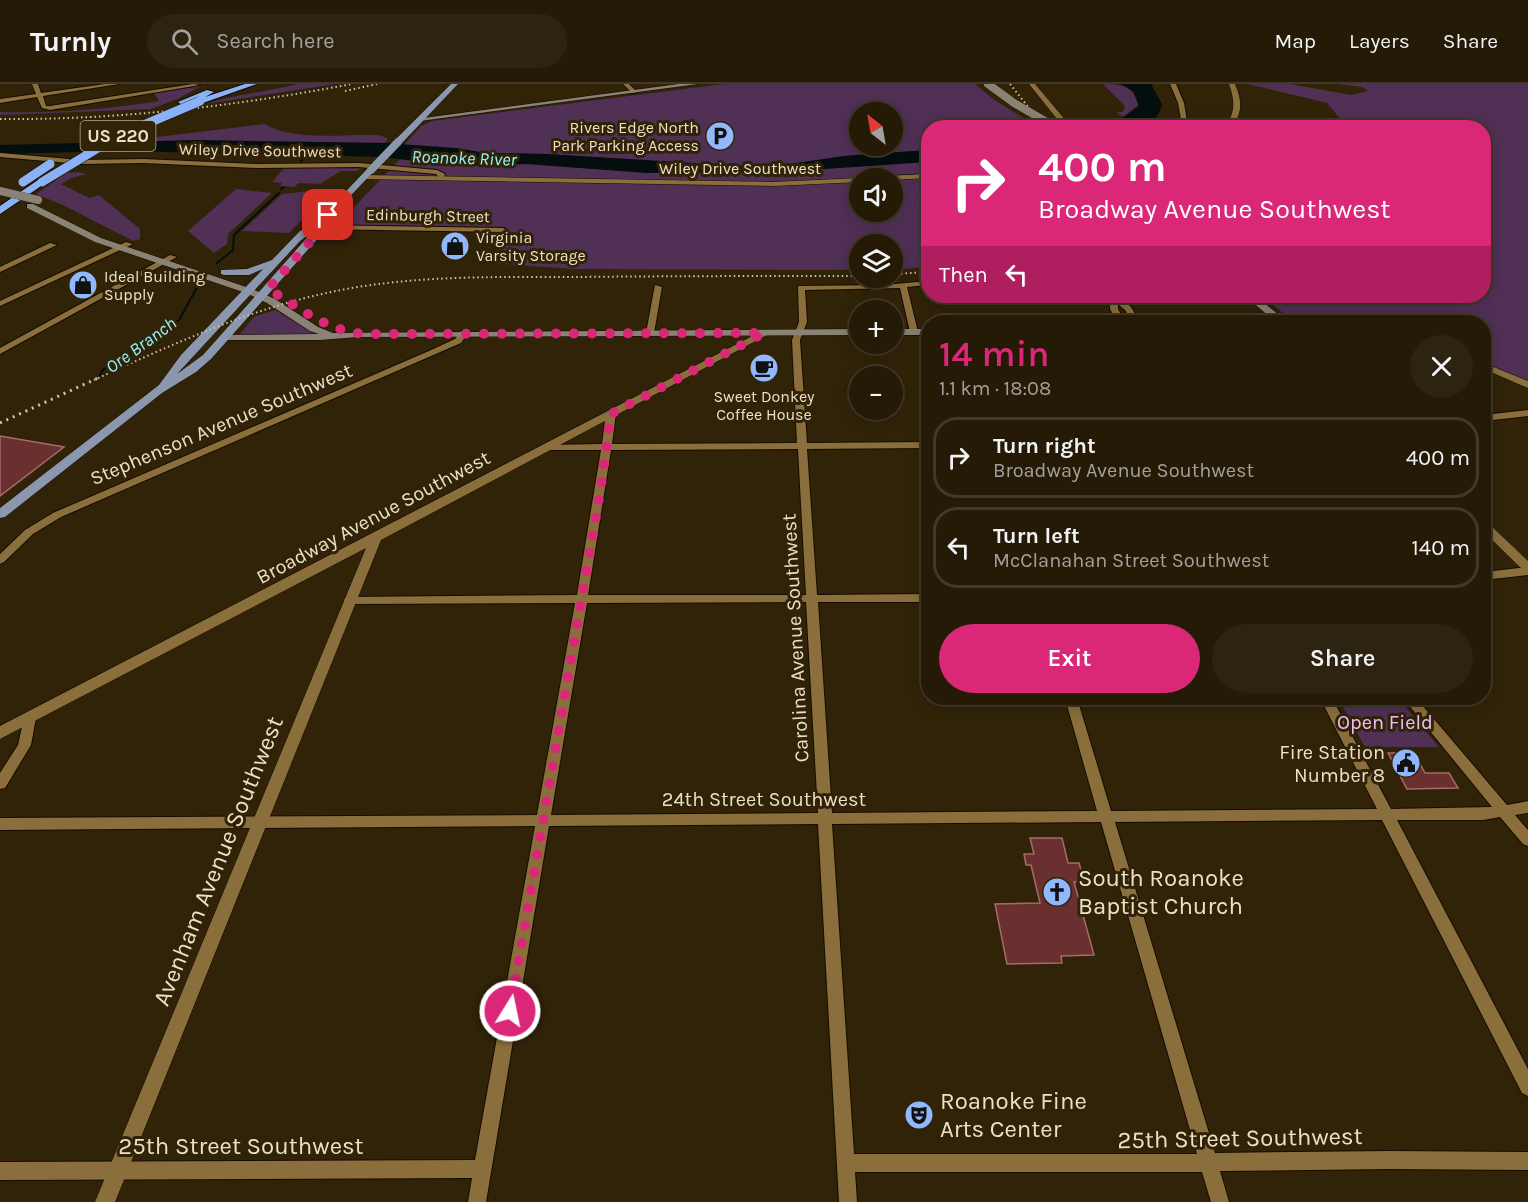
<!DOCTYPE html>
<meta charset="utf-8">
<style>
:root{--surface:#241a06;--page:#2c2310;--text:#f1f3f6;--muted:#a3a19b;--line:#413828;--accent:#db2777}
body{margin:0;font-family:Karla,sans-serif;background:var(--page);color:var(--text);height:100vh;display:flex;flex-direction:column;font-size:22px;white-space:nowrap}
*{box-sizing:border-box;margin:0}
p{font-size:20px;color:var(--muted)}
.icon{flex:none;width:33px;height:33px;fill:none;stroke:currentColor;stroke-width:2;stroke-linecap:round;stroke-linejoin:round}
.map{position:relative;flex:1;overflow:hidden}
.sheet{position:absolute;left:921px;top:231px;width:570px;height:390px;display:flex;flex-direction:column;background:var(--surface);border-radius:24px;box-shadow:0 3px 15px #0003,0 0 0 2px var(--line)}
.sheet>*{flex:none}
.top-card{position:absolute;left:921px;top:36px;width:570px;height:183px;border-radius:24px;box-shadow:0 3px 15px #0003,0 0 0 2px var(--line);background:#db2777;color:#fff;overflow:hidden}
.needle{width:39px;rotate:329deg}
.fabs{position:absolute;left:849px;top:18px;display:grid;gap:12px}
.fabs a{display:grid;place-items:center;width:54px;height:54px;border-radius:50%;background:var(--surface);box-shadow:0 3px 15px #0003,0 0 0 2px var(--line);font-size:30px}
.pin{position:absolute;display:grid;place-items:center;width:51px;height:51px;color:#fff;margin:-26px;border-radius:12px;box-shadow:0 3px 9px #0006}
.me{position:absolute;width:66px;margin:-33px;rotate:10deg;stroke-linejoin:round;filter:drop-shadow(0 0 4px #0008)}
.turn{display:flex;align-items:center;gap:21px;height:126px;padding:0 18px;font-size:27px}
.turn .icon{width:78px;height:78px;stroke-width:2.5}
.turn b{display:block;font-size:42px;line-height:51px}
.then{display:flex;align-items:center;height:57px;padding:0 18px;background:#0003;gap:12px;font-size:22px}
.round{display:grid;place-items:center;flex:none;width:63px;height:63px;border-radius:32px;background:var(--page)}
.summary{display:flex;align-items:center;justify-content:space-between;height:102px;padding:0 18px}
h1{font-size:36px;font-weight:600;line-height:45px;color:var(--accent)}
.button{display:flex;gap:12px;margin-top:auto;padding:12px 18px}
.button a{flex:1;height:69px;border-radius:36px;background:var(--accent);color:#fff;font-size:24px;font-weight:600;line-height:69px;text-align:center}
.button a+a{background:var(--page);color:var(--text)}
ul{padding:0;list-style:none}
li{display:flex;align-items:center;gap:18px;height:81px;margin:0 12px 9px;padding:0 6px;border:3px solid var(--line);border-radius:24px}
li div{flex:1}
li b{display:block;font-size:22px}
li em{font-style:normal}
header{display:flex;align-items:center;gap:36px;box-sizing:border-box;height:84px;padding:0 30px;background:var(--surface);border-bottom:2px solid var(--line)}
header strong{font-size:28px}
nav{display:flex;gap:33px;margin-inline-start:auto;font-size:21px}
.search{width:420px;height:54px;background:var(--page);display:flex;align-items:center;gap:15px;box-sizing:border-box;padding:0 21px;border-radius:33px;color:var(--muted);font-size:22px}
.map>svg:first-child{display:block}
.green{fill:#503055;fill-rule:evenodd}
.water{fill:#040e0f}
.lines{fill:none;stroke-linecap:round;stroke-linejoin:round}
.stream{stroke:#040e0f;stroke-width:2}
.building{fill:#6a2f2f;stroke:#a56b69;stroke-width:1.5}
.minor-casing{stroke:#180b00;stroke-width:2}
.tertiary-casing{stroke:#180b00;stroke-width:1}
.secondary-casing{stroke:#180b00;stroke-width:1}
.primary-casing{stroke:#180b00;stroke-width:1}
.motorway-casing{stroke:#180b00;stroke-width:2}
.minor{fill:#8a6f3d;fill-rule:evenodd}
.tertiary{fill:#8a6f3d;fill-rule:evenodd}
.secondary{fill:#8a8375;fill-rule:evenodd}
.primary{fill:#8b97ad;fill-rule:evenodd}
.motorway{fill:#8bb2f7;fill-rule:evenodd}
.rail-far1{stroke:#d2c3a9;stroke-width:2;stroke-dasharray:1.5 3;stroke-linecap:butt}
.rail{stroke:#d2c3a9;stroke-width:3;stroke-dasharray:2 5;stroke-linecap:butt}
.secondary-bridge-casing{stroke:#180b00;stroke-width:8;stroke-linecap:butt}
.primary-bridge-casing{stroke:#180b00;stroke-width:8;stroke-linecap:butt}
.motorway-bridge-casing{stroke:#180b00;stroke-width:10;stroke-linecap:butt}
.secondary-bridge{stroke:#8a8375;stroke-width:8}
.primary-bridge{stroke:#8b97ad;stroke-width:8}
.motorway-bridge{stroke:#8bb2f7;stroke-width:9}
.route{stroke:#db2777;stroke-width:10;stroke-dasharray:0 18}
.labels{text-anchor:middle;stroke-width:6;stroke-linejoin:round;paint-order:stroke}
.far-poi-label{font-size:16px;fill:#eedfc5;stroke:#302308;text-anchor:start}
.far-street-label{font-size:16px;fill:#eedfc5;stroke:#302308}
.shield{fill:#302308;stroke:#b5a78c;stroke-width:1.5}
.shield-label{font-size:18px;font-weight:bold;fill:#eedfc5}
.far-water-label{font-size:18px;font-style:italic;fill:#94f5fc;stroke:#302308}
.street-label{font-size:20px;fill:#eedfc5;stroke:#302308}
.park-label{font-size:20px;fill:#f1c0f8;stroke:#302308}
.poi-label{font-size:20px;fill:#eedfc5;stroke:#302308;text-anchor:end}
.near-street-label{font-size:24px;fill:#eedfc5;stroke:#302308}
.near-poi-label{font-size:24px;fill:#eedfc5;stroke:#302308;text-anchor:start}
</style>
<header>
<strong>Turnly</strong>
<div class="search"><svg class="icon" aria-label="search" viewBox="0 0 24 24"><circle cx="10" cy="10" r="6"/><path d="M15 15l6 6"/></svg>Search here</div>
<nav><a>Map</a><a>Layers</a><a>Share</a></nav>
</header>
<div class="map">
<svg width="1528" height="1118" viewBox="0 0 1528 1118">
<rect width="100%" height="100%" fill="#302308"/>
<!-- green -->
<path class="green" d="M298,0H335L206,20C235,10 268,8 298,0Z
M724,0H975L993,15L1038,43L928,44V66L855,71L789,80L729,82L546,70L486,69L404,61L421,42L432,37ZM860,28H892V62H860Z
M1103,0C1120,0 1135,2 1138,21L1123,33L1116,28H1123L1125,22Z
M1248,0H1290L1351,11L1368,7L1362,3L1337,0H1528V297L1484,278V238H1294L1262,212H1484V44L1347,43L1327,19Z
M201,2L177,15L151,25L0,31V28C53,29 106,26 159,17L154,9Z
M265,40C286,54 331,52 357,51C367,51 380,49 388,55L385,59L124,57Z
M400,75L459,82L527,80L648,89L928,77V183L893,186L892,160H860L859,186L574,185L505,180L493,179L506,143L337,141ZM860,94H892V128H860Z
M363,83L357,87H341L320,100L299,99L294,103L280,102L282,99L272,98L284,84Z
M78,88L87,90L72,94L61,100L89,114L99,111L140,145V155L133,157L63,121L36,110L66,89Z
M236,105L272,109L228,150L227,160L214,169L188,147Z
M310,107L335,108L320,118L289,149L242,147L282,110Z
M275,226L314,250L239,251L254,233Z
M1338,614H1398L1439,663H1365Z"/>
<!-- water -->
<path class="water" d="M1121,0H1151L1162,20C1156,52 1117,44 1092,43L1124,33L1139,22L1133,7Z
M197,56L385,59L456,64L486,69L546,70L743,82L789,80L844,72L928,66V78L781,88L648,89L527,80L459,82L381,73L341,72L119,67L0,70V61Z"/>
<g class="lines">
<!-- stream -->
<path class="stream" d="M301,77L310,70
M281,105L284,103
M217,179L233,166L234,151L279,109
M99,292L104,285L162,251L179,236L200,198"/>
</g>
<!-- building -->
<path class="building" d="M757,276H772V290L757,288Z
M0,352L64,363L0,412Z
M1388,669H1414L1425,689H1449L1458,704L1407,705Z
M1030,754H1062L1068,779H1079L1084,797L1074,798L1094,871L1061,872L1062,879L1007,880L995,820L1040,819L1031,781H1026L1024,770H1034Z"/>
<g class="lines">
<!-- minor casing -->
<g class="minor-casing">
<path id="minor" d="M32,0H38L41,9L105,0H119L43,12L46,22H50L193,0L200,1L50,26L42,24L37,13L0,19V15L36,10Z
M623,0H629L637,8L632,9Z
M1170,0H1176L1184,19L1187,37L1177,44H1169L1181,36L1178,19Z
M0,69L81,76L143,75L258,80L359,79L437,86L445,90L443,95L441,96L436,90L359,83L258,84L143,79L81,80L0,73Z
M314,141L503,144L507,146L503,148L317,145H314Z
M126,158L133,160L0,222V217Z
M50,159L57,161L0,188V183Z
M170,171L177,173L0,270V264Z
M928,197V201L907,203L918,248L914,251L910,248L900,204L805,206L807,238L800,256L807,359L928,358V364L807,365L817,511L928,510V518H818L832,729L1097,727L1065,614H1077L1111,727L1377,725L1320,614H1332L1391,725L1492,723L1403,614H1416L1507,721L1528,717V729L1515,731L1528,746V762L1523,760L1500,733L1483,736H1397L1528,985V1012L1522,1009L1382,736L1115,738L1215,1069L1389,1067L1528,1068V1086L1389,1085L1220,1087L1229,1118H1211L1202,1088H855L857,1118H839L818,740L549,742L486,1118H468L472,1094L0,1096V1078L475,1076L535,742L0,746V734L537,731L575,519L350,520L346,519L344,516L346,513L577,511L601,366H548L545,365V361L602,360L606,329L611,326L616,329L612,360L797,359L792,256L799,238L798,202L884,201ZM798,365L806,511H588L611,366ZM806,518L818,729L551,731L587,519ZM1101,738L1197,1070H854L832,740Z
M655,201L662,203L654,249L650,252L646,249Z
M1110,212H1118L1131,223L1140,238H1132L1125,226L1118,220V225L1125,238H1117L1110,225Z
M461,247L468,249L461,259L61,433L33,450L4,478L0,480V470L25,446L53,429L429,267L455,255Z
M1528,326V332L1484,337V331Z
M1528,483V491L1484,496V488Z
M30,629L35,631L36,634L31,661L5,704L0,705V689L18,661L24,634L25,631Z"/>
</g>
<!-- tertiary casing -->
<g class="tertiary-casing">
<path id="tertiary" d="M1029,0H1035L1072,44H1064L1061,40Z
M1229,0H1235C1242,16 1243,30 1231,44H1224C1236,29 1235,17 1229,0Z
M928,90V94L892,96L882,94L886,92Z
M364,91L773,98L860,94H863H860V98L773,102L361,95L360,93Z
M764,246L769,249L767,251L381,456L115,1118H95L366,464L0,655V642Z
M1484,279L1528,297V304L1484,285Z
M1484,438L1488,439L1528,477V488L1524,487L1484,448Z"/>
</g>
<!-- secondary casing -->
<g class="secondary-casing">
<path id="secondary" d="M679,0H698L420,37L416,35Z
M27,120H33L101,154L252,205L275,215L318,243L333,249L860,245V251L358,253L320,256H226L222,255V251L319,250L310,247L267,219L246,209L95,158L27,124Z
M1245,212H1256L1287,238H1276Z
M892,245H928V251H892Z"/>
</g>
<!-- primary casing -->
<g class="primary-casing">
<path id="primary" d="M451,0H458L401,60H395V56Z
M368,84L375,86L321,143L320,152L211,275L196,288L162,309L5,433L0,434V424L159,301L181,271L263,185L249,191H224L221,190V186L247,185L272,176L300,147L314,141ZM312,148L203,271L177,290L300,157Z"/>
</g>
<!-- motorway casing -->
<g class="motorway-casing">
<path id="motorway" d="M245,0H257L200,20L197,19V16L182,21L178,18L207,6L214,8L205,13Z
M38,96L47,98L0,130V122Z"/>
</g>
<!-- minor -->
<use href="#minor" class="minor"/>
<!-- tertiary -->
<use href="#tertiary" class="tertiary"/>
<!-- secondary -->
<use href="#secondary" class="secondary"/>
<!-- primary -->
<use href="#primary" class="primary"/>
<!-- motorway -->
<use href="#motorway" class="motorway"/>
<!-- rail-far1 -->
<path class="rail-far1" d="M1010,0L1045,44
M345,7L377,0
M0,35C119,36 235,22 352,0
M892,190L928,188
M94,296C171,261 249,225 331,208C411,191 494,193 575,193C670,192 765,192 860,192"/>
<!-- rail -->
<path class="rail" d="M0,339L98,294"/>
<!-- secondary-bridge casing -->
<g class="secondary-bridge-casing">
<path id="secondary-bridge" d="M988,0L1014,19L1057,44
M0,107L38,116"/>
</g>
<!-- primary-bridge casing -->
<g class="primary-bridge-casing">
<path id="primary-bridge" d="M371,86L398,58"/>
</g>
<!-- motorway-bridge casing -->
<g class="motorway-bridge-casing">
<path id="motorway-bridge" d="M23,98L50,80
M42,98L118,52L200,17"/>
</g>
<!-- secondary-bridge -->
<use href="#secondary-bridge" class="secondary-bridge"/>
<!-- primary-bridge -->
<use href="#primary-bridge" class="primary-bridge"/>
<!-- motorway-bridge -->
<use href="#motorway-bridge" class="motorway-bridge"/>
</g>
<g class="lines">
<!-- route -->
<path class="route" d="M328,131L317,143V150L268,205C301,224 328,249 368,250L764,249L611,330L600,409L510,927"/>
</g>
<!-- icons -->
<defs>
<g id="parking-disc" transform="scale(1.5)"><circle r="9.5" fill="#91b8fd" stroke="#302308"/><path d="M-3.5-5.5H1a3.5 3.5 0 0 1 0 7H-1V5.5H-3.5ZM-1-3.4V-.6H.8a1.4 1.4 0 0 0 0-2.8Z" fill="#111"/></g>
<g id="shop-disc" transform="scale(1.5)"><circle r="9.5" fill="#91b8fd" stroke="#302308"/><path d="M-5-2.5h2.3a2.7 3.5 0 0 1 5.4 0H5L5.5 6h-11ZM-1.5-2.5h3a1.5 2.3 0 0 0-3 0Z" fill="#111"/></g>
<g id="cafe-disc" transform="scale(1.5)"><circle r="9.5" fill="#91b8fd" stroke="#302308"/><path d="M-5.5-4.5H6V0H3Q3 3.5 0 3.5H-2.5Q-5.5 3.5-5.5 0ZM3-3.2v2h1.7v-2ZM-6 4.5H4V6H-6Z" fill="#111"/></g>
<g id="civic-disc" transform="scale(1.5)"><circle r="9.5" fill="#91b8fd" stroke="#302308"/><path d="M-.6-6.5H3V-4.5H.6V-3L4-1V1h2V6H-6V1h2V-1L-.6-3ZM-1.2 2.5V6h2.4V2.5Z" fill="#111"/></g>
<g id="church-disc" transform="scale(1.5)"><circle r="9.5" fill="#91b8fd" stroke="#302308"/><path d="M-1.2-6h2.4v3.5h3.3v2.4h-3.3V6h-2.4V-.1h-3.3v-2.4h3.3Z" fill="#111"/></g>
<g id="theatre-disc" transform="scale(1.5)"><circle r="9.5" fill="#91b8fd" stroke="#302308"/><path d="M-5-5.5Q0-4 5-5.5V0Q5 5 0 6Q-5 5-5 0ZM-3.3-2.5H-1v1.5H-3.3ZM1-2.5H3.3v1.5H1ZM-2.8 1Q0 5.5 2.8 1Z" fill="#111"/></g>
</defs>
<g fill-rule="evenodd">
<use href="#parking-disc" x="720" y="52"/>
<use href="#shop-disc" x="455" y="162"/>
<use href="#shop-disc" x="83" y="201"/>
<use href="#cafe-disc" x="764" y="284"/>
<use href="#civic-disc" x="1406" y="679"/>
<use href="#church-disc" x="1057" y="808"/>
<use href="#theatre-disc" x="919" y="1031"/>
</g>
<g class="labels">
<!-- far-poi labels -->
<g class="far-poi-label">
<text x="699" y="49" text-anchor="end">Rivers Edge North<tspan x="699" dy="18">Park Parking Access</tspan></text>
<text x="476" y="159">Virginia<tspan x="476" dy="18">Varsity Storage</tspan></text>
<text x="104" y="198">Ideal Building<tspan x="104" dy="18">Supply</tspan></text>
<text x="764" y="318" text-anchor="middle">Sweet Donkey<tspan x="764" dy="18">Coffee House</tspan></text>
</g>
<!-- far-street labels -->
<g class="far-street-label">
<text transform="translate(260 66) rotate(1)" y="6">Wiley Drive Southwest</text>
<text x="740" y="90">Wiley Drive Southwest</text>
<text transform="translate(428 131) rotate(1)" y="6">Edinburgh Street</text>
</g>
<!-- shield labels -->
<rect class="shield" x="80.5" y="37" width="75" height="30" rx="4.5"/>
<g class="shield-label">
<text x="118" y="58">US 220</text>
</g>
<!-- far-water labels -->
<g class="far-water-label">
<text transform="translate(464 74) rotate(2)" y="6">Roanoke River</text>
<text transform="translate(141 261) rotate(-36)" y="6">Ore Branch</text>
</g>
<!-- street labels -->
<g class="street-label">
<text transform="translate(221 340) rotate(-23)" y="7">Stephenson Avenue Southwest</text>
<text transform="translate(373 433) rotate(-28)" y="7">Broadway Avenue Southwest</text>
<text transform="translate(795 554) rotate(-93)" y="7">Carolina Avenue Southwest</text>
<text x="764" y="722">24th Street Southwest</text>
</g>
<!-- park labels -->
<g class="park-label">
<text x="1385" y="645">Open Field</text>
</g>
<!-- poi labels -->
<g class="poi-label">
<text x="1385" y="675">Fire Station<tspan x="1385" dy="23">Number 8</tspan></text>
</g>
<!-- near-street labels -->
<g class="near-street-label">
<text transform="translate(218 777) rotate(-68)" y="8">Avenham Avenue Southwest</text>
<text transform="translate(1240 1054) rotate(-1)" y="8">25th Street Southwest</text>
<text x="241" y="1070">25th Street Southwest</text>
</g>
<!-- near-poi labels -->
<g class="near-poi-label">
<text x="1078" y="802">South Roanoke<tspan x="1078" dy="28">Baptist Church</tspan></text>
<text x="940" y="1025">Roanoke Fine<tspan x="940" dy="28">Arts Center</tspan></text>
</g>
</g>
</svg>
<div class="fabs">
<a><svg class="needle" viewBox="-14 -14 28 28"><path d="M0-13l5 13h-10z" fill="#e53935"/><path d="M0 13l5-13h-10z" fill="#a3a19b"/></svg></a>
<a><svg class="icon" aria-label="sound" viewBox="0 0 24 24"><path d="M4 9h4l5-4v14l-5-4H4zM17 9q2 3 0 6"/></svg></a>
<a><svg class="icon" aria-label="layers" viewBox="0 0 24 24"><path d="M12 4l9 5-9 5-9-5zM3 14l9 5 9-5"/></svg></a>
<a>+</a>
<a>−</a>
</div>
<div class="pin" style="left:328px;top:131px;background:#d93025"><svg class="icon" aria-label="arrive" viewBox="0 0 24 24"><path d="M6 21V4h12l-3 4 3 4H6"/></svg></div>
<svg class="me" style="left:510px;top:927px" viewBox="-20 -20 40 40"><circle r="17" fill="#db2777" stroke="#fff" stroke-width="3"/><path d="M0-11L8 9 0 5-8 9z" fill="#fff"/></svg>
<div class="top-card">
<div class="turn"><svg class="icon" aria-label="right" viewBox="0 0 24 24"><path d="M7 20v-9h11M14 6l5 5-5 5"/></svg><div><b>400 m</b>Broadway Avenue Southwest</div></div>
<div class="then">Then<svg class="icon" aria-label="left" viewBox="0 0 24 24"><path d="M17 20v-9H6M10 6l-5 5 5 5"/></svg></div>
</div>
<section class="sheet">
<div class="summary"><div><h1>14 min</h1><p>1.1 km · 18:08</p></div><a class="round"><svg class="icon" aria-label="close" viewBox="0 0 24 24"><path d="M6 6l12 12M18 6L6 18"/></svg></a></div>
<ul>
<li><svg class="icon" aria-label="right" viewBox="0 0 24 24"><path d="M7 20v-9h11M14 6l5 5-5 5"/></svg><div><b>Turn right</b><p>Broadway Avenue Southwest</p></div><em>400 m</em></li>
<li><svg class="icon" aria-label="left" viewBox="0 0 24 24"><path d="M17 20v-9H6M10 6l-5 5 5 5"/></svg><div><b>Turn left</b><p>McClanahan Street Southwest</p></div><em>140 m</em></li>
</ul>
<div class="button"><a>Exit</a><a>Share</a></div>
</section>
</div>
